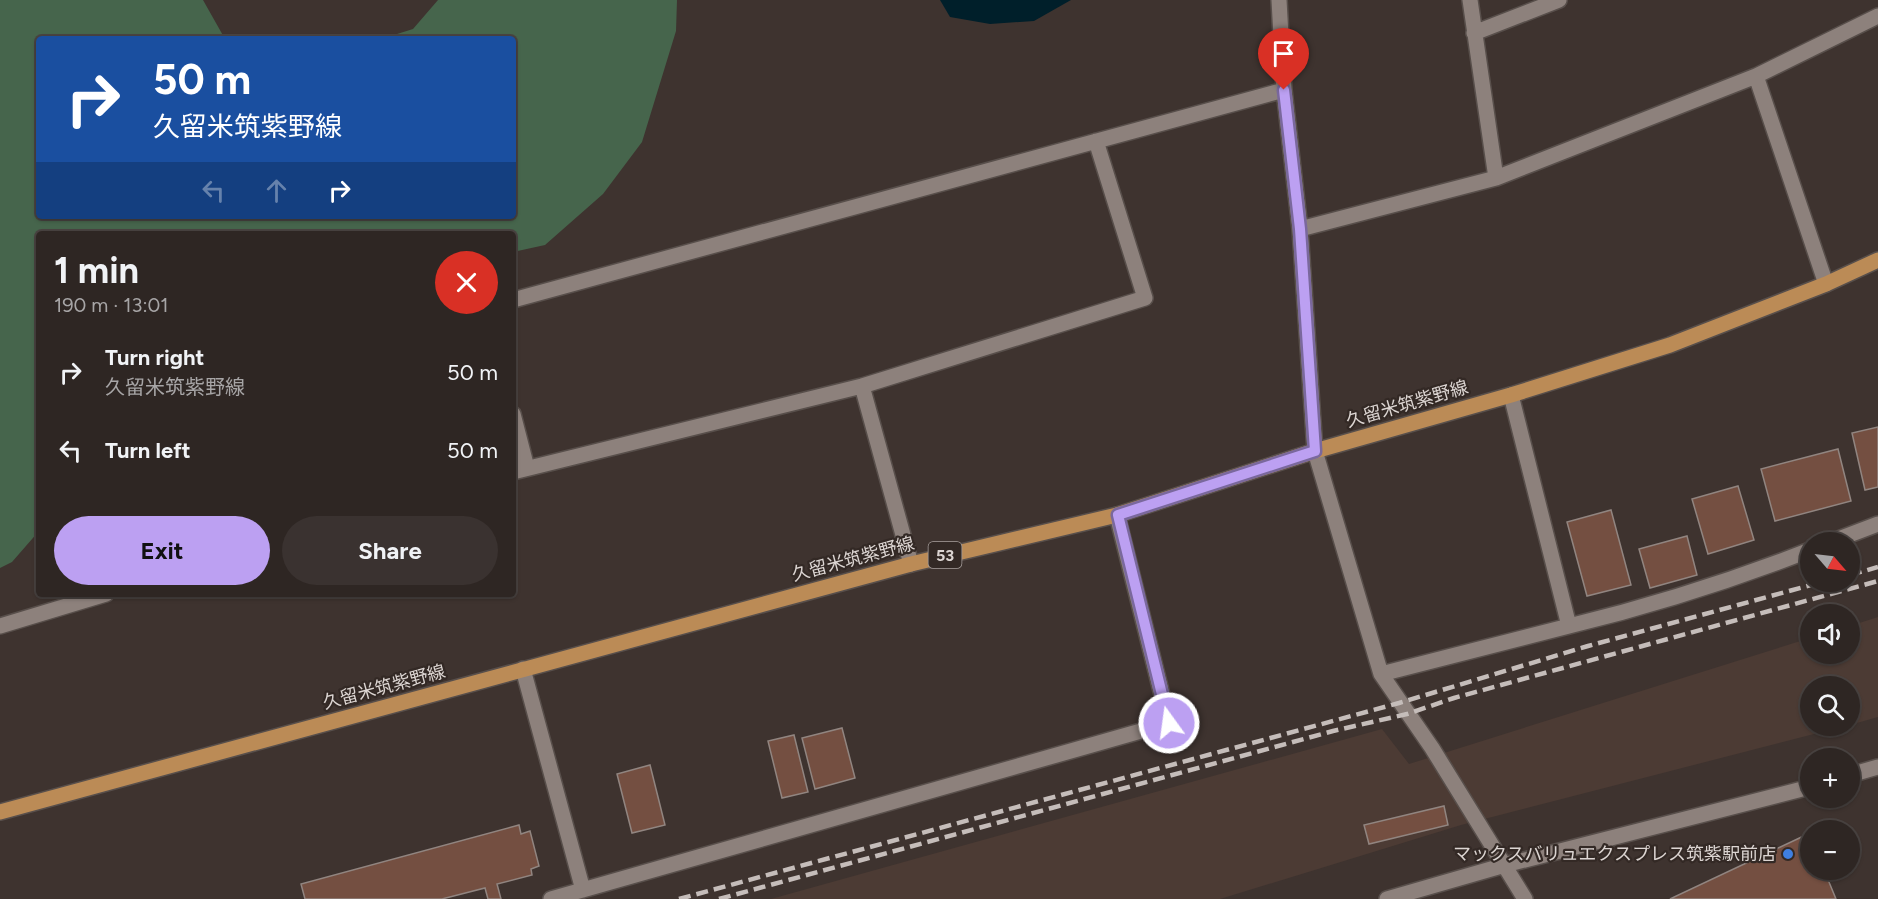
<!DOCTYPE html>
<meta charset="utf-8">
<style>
:root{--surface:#2e2623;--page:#3a3230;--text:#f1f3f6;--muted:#a7a5a6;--line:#494341;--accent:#bca0f2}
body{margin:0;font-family:Figtree,"Noto Sans JP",sans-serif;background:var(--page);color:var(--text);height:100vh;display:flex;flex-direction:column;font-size:22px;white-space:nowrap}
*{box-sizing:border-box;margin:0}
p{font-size:20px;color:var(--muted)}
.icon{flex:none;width:33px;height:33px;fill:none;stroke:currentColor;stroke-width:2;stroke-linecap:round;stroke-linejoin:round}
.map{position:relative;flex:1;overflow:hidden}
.sheet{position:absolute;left:36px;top:231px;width:480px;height:366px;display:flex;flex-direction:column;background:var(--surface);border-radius:6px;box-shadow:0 2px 4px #0004,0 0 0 2px var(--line)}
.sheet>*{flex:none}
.banner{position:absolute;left:36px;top:36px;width:480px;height:183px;border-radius:6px;box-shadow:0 2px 4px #0004,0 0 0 2px var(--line);background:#1a4fa0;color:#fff;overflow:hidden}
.needle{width:39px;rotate:118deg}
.buttons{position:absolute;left:1800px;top:532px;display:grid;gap:12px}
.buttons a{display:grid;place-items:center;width:60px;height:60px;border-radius:50%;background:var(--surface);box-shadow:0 2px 4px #0004,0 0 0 2px var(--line);font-size:30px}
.pin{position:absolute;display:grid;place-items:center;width:51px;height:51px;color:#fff;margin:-62px -26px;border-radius:50% 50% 50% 0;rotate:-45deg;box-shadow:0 0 6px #0007}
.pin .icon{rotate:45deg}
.me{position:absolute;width:66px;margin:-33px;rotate:346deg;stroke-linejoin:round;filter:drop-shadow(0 0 4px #0008)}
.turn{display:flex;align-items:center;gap:21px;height:126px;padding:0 18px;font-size:27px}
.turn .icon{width:78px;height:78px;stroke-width:2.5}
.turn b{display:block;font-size:42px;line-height:51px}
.lanes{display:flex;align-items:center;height:57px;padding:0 18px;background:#0003;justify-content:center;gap:30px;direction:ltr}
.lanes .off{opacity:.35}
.round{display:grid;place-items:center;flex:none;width:63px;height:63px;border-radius:32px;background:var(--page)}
.headline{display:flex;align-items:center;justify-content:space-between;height:102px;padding:0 18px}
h1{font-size:36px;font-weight:700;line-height:45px}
.button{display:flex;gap:12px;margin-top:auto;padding:12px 18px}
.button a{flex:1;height:69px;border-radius:36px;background:var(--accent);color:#111;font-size:24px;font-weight:700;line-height:69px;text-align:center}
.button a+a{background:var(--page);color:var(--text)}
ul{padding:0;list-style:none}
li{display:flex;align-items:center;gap:18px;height:78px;padding:0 18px}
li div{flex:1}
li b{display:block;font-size:22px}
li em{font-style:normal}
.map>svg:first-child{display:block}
.built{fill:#4c3b34}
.green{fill:#46654c}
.water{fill:#001f2a}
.building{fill:#744f41;stroke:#918580;stroke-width:1.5}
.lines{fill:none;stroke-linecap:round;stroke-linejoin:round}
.minor-casing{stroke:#584f4b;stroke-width:18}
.major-casing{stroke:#584f4b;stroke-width:18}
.minor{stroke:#8d817c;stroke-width:15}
.major{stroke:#bb8b56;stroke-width:15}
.rail{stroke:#c5bdba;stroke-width:4.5;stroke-dasharray:12 6;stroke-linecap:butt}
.route-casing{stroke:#7a689d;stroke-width:15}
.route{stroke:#bca0f2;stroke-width:10}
.shop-dot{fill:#3f7fe0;stroke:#332925;stroke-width:2}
.labels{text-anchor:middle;stroke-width:4.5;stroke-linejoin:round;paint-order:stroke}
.shield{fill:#332925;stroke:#a9a19e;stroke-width:1.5}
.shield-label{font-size:16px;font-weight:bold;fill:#dcd5d2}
.street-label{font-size:18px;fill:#dcd5d2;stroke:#332925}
.poi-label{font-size:18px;fill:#dcd5d2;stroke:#332925;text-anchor:end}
</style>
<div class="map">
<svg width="1878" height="899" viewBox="0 0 1878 899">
<rect width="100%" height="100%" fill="#3e332f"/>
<!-- built -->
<path class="built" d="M1878,617V717L1850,725V687H1810V726H1845L1461,825L1220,899H771L1382,729L1409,764L1810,638V654H1850V626Z"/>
<!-- green -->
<path class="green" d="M0,0H203L225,39H39V216H513V39H381L413,29L438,0H677L676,31L642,142L603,194L545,245L513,252V234H39V531L12,562L0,568Z"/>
<!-- water -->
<path class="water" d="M940,0H1071L1034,21L990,24L950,17Z"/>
<!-- building -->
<path class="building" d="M1878,427V487L1865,490L1852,433Z
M1838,449L1851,501L1775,521L1761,469Z
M1738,486L1754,540L1708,554L1692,499Z
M1611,510L1631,585L1587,596L1567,522Z
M1687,536L1697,575L1650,588L1639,549Z
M842,728L855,778L815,789L802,738Z
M794,735L808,792L782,798L768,741Z
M650,765L665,825L632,833L617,774Z
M1444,806L1448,825L1369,844L1364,825Z
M519,825L521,834L530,831L539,866L531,869L532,875L497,884L501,899H488L485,888L442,899H305L301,884Z
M1808,834L1810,870H1824L1836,899H1670Z"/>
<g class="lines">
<!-- minor casing -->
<g class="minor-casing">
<path id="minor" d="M1279,0L1284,90L1300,229L1315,451L1381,674L1432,748L1525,899
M1470,0L1496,178
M1474,33L1559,0
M1756,76L1826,284
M1300,229L1496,178L1756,76L1878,16
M513,300L1284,90
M862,386L911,564
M1511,395L1569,626C1651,606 1733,580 1810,550
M513,414L527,468
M513,472L862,386L1145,298L1096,141
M1828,543L1878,524
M0,626L106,594
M523,669L583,890
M1381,674L1569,626
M1850,775L1878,767
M551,899L1169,723L1117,515
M1387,899L1505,865L1810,787"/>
</g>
<!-- major casing -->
<g class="major-casing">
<path id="major" d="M0,812L911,564L1117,515L1315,451L1511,395L1670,345L1826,284L1878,260"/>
</g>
<!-- minor -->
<use href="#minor" class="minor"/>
<!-- major -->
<use href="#major" class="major"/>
<!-- rail -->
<path class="rail" d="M1850,575L1878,567
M679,899L1399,703L1588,646L1822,582
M719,899L1333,731L1407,714L1454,698L1878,581"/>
</g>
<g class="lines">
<!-- route casing -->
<g class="route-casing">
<path id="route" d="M1169,723L1118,515L1315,451L1300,229L1284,90"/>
</g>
<!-- route -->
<use href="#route" class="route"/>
</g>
<!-- markers -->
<circle class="shop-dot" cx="1788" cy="854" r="6"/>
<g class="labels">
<!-- shield labels -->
<rect class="shield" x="928.5" y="542" width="33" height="26" rx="4.5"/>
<g class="shield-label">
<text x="945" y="561">53</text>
</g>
<!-- street labels -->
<g class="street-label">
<text transform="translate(1407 404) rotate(-16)" y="6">久留米筑紫野線</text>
<text transform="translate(853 559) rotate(-15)" y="6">久留米筑紫野線</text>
<text transform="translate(384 687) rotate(-15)" y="6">久留米筑紫野線</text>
</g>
<!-- poi labels -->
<g class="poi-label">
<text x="1776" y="860">マックスバリュエクスプレス筑紫駅前店</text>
</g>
</g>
</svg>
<div class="buttons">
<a><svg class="needle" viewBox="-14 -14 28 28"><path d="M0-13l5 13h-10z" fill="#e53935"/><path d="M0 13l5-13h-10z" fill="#a7a5a6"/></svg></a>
<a><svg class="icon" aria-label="sound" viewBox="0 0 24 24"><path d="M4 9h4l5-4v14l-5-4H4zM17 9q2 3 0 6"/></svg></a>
<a><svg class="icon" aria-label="search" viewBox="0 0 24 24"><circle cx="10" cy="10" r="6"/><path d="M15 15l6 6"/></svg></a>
<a>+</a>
<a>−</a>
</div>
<div class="pin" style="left:1284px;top:90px;background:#d93025"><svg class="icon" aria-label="arrive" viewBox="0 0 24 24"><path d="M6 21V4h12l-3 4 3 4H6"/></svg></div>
<svg class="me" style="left:1169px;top:723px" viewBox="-20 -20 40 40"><circle r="17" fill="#bca0f2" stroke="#fff" stroke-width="3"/><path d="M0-11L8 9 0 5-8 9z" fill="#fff"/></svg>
<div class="banner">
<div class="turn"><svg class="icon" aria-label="right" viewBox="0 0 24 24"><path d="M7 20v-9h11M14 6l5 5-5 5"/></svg><div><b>50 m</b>久留米筑紫野線</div></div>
<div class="lanes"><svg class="icon off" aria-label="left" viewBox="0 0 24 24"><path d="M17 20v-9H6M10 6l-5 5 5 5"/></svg><svg class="icon off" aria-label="ahead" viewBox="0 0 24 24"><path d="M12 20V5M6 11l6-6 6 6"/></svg><svg class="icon" aria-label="right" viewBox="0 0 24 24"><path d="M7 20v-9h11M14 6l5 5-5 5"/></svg></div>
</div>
<section class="sheet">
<div class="headline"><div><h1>1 min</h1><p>190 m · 13:01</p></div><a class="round" style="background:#d93025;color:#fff"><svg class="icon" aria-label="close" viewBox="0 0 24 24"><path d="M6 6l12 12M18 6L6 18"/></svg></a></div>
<ul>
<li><svg class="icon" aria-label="right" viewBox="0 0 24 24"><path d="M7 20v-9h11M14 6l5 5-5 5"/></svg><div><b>Turn right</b><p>久留米筑紫野線</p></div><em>50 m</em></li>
<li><svg class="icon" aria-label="left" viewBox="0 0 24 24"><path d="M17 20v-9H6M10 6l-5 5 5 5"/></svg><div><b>Turn left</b></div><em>50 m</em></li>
</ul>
<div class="button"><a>Exit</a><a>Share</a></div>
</section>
</div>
